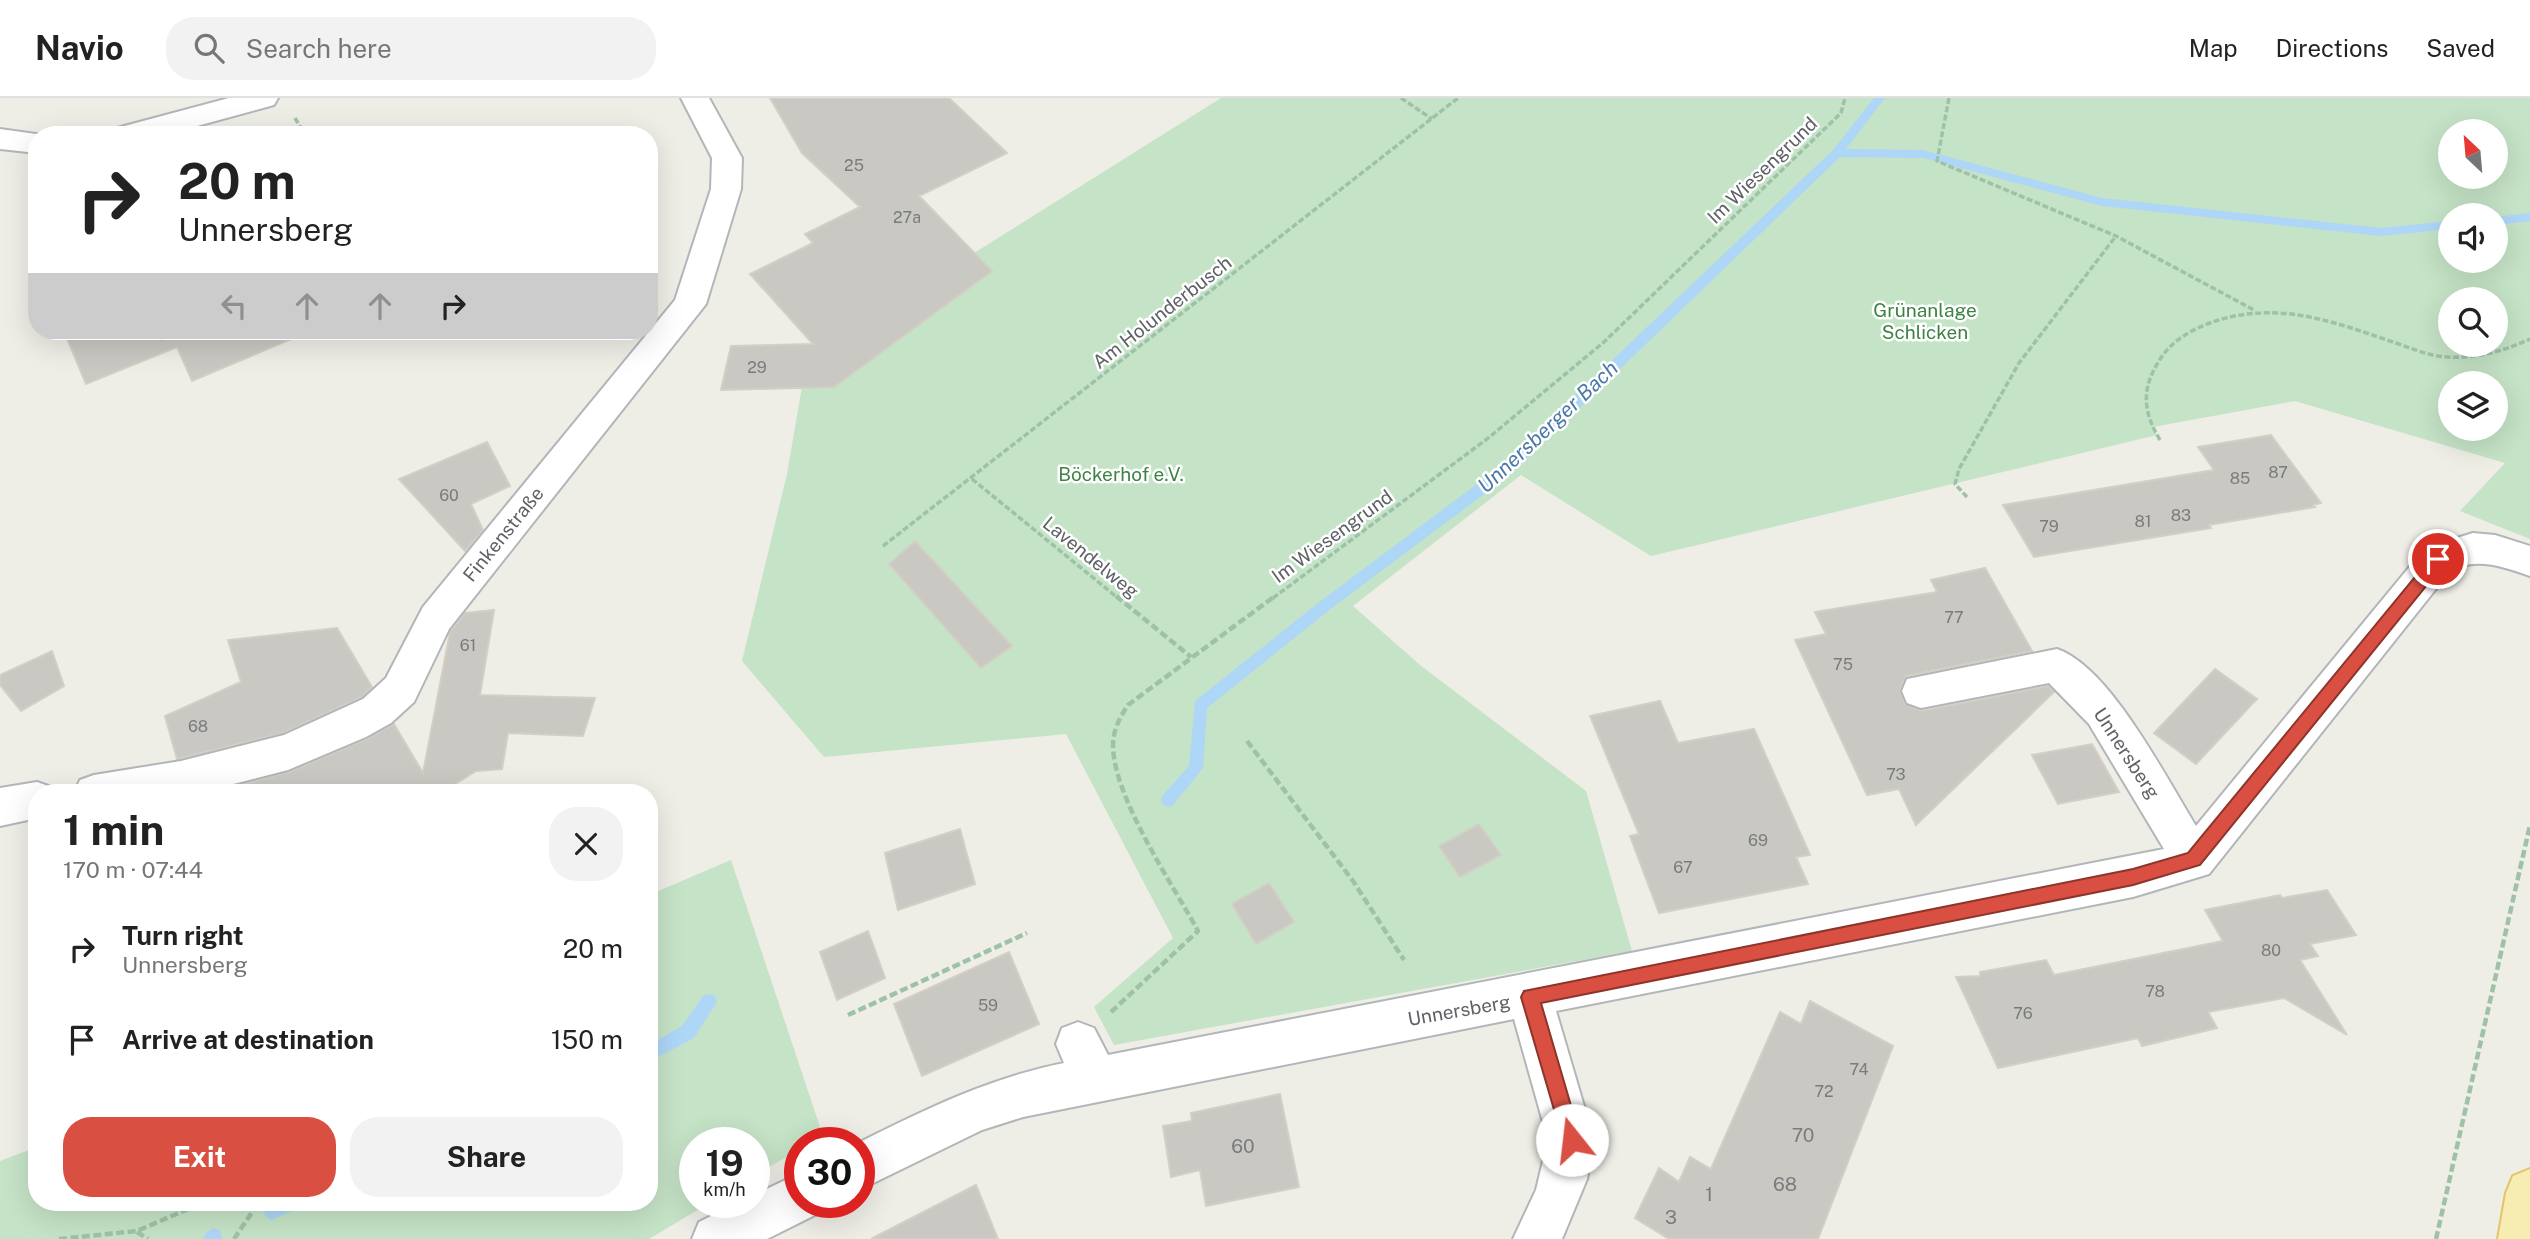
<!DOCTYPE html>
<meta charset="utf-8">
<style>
:root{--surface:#fff;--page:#f2f2f2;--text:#222;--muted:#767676;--line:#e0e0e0;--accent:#d95042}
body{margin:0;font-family:"Public Sans",sans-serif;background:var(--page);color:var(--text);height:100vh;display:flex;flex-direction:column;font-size:26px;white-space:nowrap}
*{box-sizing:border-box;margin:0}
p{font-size:23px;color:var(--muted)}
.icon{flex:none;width:38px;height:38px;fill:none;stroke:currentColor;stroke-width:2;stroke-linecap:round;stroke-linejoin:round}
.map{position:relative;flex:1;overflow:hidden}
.details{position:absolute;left:28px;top:686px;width:630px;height:427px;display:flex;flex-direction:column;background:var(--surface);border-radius:28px;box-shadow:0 7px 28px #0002}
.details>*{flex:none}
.guide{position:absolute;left:28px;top:28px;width:630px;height:214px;border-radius:28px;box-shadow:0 7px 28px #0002;background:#fff;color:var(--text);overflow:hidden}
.needle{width:46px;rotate:334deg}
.tools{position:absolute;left:2438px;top:21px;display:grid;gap:14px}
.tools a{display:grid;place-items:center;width:70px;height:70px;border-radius:50%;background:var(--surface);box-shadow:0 7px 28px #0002;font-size:35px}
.speed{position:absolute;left:679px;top:1029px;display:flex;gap:14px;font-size:35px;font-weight:700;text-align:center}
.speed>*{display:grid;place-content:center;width:91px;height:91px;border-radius:50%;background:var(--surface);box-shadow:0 7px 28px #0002;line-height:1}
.speed small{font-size:18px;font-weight:400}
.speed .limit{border:10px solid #d22;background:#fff;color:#111}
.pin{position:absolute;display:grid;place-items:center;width:60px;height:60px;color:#fff;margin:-30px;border:4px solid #fff;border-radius:50%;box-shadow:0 2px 7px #0007}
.me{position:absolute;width:77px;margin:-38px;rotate:344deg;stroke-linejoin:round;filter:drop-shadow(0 0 5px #0008)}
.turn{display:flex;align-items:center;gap:24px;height:147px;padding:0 35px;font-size:32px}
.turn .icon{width:91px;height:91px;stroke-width:2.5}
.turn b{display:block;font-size:49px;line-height:60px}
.lanes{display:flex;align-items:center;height:66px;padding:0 35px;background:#0003;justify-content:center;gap:35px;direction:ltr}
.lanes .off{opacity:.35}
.round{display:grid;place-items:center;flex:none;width:74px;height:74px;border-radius:28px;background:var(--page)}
.overview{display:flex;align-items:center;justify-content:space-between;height:119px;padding:0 35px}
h1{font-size:42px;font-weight:700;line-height:52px}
.action{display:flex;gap:14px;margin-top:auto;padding:14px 35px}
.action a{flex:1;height:80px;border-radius:28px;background:var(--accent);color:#fff;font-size:28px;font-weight:700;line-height:80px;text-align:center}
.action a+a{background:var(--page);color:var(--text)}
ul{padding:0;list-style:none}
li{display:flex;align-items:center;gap:21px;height:91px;padding:0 35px}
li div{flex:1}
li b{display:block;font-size:26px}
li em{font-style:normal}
header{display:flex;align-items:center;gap:42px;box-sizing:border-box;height:98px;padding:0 35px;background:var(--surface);border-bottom:2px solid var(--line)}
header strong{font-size:33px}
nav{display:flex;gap:38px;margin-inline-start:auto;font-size:24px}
.search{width:490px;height:63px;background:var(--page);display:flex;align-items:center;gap:18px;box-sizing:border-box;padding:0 24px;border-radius:28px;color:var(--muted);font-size:26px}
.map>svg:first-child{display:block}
.green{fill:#c5e3c6;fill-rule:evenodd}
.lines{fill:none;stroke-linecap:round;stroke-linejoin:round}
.stream{fill:#aed6f7;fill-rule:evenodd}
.building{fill:#cac8c3;stroke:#d3cfc5;stroke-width:2}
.minor-casing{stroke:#b3b6b9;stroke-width:4}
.major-casing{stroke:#e4c46a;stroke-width:4}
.path-far1{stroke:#9ec2a8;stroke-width:3.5;stroke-dasharray:6 2.5;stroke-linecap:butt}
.path{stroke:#9ec2a8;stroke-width:4.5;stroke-dasharray:8 3.5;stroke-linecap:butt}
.minor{fill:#fff;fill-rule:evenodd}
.major{fill:#f7edb2;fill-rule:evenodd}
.route{fill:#d95042;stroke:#8d342b;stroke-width:2}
.labels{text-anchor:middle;stroke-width:5;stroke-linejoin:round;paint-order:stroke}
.number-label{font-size:16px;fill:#797b7c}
.street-label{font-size:19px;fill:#5e6165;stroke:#fff}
.park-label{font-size:19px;fill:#3e8343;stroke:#fff}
.near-number-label{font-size:19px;fill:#797b7c}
.water-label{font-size:21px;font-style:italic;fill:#4c78a8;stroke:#fff}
</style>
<header>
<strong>Navio</strong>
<div class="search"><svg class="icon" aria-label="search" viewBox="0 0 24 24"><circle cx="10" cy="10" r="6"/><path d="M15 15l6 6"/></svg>Search here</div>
<nav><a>Map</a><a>Directions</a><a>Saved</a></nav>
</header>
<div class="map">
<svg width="2530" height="1141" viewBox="0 0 2530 1141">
<rect width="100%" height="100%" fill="#eeede6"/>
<!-- green -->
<path class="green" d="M1221,0H2530V441L2460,413L2505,365L2295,303L2153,329L2157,337L1651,458L1521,377L1353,508L1420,567L1586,693L1632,853L1114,947L1094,909L1173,840L1066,636L824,659L742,563L787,376L807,260ZM2450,33H2496V79H2450ZM2450,117H2496V163H2450ZM2450,201H2496V247H2450ZM2450,285H2496V331H2450Z
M731,762L823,1038L811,1045H800V1051L754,1078V1045H695V1104H711L649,1141H0V1063L37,1049V1104H649V797Z"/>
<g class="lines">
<!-- stream -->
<path class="stream" d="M1874,0H1885L1846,51L1923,52L2102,100L2381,130L2450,123V131L2381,138L2102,108L1923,60L1840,59L1511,376L1328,513L1207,610L1203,670L1173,707L1168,709L1163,707L1161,702L1163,697L1189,668L1195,603L1318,505L1501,368L1833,52Z
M2530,115V123L2496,127V119Z
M709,896L715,898L717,904L694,940L649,964V947L682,928L703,898Z
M272,1104H301L298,1110L272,1122L266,1119L263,1113L266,1107Z
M214,1130L220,1133L222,1141H203L206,1135Z"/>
</g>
<!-- building -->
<path class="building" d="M770,0H949L1007,55L919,98L992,173L834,289L721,292L731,248L813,246L750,176L813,145L805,136L860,109L802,55Z
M64,233H310L192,283L177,249L86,286Z
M2271,337L2321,405L2313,407L2315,409L2209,427L2211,430L2034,459L2003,407L2214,372L2198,349Z
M487,344L510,388L471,406L483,432L465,453L399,381Z
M915,443L1012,548L981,570L889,466Z
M1985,470L2032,553L1906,578L1900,592L1905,606L1922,613L2048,588L2054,594L1916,727L1899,691L1867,697L1795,542L1826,536L1815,514L1937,494L1931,482Z
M494,512L480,597L595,600L583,638L508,635L502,671L476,673L441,695H210L289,674L367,641L394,626L423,675L450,534L465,515Z
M337,530L372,589L362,599L283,635L177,661L165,618L241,584L228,542Z
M52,553L64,588L21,613L0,587V577Z
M2215,571L2257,601L2196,666L2154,635Z
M1660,603L1678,645L1754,631L1810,757L1796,759L1808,786L1659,815L1630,738L1639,736L1590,618Z
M2092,646L2119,694L2058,706L2032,657Z
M1479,726L1501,757L1460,779L1439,748Z
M960,731L975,786L898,812L885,755Z
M1269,785L1294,824L1256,846L1232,806Z
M2327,792L2356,837L2310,846L2318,858L2300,862L2347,937L2284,900L2208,914L2217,930L2142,948L2138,940L1998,970L1956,879L1980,878V874L2046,862L2054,877L2223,843L2205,812L2280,797L2282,800Z
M868,833L885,880L837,902L820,854Z
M1009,854L1039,926L922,978L894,906Z
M1810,903L1893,948L1818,1141H1669L1635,1120L1659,1070L1679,1084L1690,1059L1711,1071L1780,914L1801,926Z
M1280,996L1299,1089L1206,1108L1200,1072L1171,1079L1163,1028L1192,1023L1191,1015Z
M976,1087L998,1141H871Z"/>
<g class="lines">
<!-- minor casing -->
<g class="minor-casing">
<path id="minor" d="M229,0H278L274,7L164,37H112L117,30Z
M681,0H709L742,60L741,91L706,206L449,531L414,604L391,625L366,639L288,672L198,695H74L80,682L94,677L181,663L284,637L363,601L386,580L423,509L675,202L711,91L712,60Z
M0,31L43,37H37V55L0,51Z
M2473,435L2495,437L2530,448V478C2504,469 2478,459 2451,472L2209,776L2133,799L1556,913L1594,1042L1587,1081L1562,1141H1513L1536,1092L1548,1042L1514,921L1023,1019L982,1032L859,1092L858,1045C926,1011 989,980 1064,965L1056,946L1062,930L1078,924L1094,930L1108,957L2164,751L2089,626L2049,585L1921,610L1907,605L1902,593L1907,581L2057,551C2110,569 2166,680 2196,728L2425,450Z
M37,684L51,689L54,695H37V720L0,728V690Z
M800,1075V1104H821L817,1116L767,1141H692L699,1124L739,1104H754V1097Z"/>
</g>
<!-- major casing -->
<g class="major-casing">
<path id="major" d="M2530,1071V1141H2498L2506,1095L2513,1078Z"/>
</g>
<!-- path-far1 -->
<path class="path-far1" d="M1401,0L1432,21
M1949,0L1937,63L2116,138L2254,212
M295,20L305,37
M159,233L162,241L182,233
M2160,342C2143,314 2141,291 2159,263C2172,241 2196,229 2219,222C2282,203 2337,225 2396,245C2413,251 2429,258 2447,259C2476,261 2504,253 2530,241
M972,381L1118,500
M1967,399L1955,386L1959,371L2019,265L2116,138
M883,448L1458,0
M1273,500L1487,341L1604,244L1841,15L1845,0"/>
<!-- path -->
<path class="path" d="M1116,498L1191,559
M1247,643L1353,783L1404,862
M1111,914L1198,833C1173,787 1113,699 1113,647C1113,632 1120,619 1128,607L1275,498
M848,917L1027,835
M137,1134L148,1141
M59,1141L137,1133L204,1104
M234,1141L259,1104
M2436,1141L2530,727"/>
<!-- minor -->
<use href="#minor" class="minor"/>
<!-- major -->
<use href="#major" class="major"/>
</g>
<!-- route -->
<path class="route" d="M2438,455L2444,457V466L2200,767L2133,787L1541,905L1581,1042L1578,1049L1572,1052L1565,1049L1521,899L1524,893L2133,771L2188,755L2433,457Z"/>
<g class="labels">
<!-- number labels -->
<g class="number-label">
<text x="854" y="73">25</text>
<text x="907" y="125">27a</text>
<text x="757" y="275">29</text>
<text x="2278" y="380">87</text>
<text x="2240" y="386">85</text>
<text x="449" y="403">60</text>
<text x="2181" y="423">83</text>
<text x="2143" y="429">81</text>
<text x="2049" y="434">79</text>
<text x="1954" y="525">77</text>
<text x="468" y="553">61</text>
<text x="1843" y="572">75</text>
<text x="198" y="634">68</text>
<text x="1896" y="682">73</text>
<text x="1758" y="748">69</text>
<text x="1683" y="775">67</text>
<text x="2271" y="858">80</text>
<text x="2155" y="899">78</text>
<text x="988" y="913">59</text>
<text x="2023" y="921">76</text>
<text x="1859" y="977">74</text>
<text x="1824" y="999">72</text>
</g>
<!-- street labels -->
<g class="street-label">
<text transform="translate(1762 72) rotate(-44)" y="7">Im Wiesengrund</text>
<text transform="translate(1162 214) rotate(-38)" y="7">Am Holunderbusch</text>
<text transform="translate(503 436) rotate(-51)" y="7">Finkenstraße</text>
<text transform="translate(1332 438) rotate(-36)" y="7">Im Wiesengrund</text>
<text transform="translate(1091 459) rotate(39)" y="7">Lavendelweg</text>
<text transform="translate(2127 655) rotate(57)" y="7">Unnersberg</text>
<text transform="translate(1459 912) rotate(-10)" y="7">Unnersberg</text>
</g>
<!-- park labels -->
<g class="park-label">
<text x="1925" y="219">Grünanlage<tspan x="1925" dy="22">Schlicken</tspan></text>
<text x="1121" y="383">Böckerhof e.V.</text>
</g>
<!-- near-number labels -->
<g class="near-number-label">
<text x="1803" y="1044">70</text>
<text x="1243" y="1055">60</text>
<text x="1785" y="1093">68</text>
<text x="1709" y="1103">1</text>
<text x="1671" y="1126">3</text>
</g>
<!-- water labels -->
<g class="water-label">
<text transform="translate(1548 329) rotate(-43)" y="7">Unnersberger Bach</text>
</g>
</g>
</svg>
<div class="tools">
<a><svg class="needle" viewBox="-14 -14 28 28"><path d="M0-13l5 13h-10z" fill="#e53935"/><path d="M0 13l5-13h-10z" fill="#767676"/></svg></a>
<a><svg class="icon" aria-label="sound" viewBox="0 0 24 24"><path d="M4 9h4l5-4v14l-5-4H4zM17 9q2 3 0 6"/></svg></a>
<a><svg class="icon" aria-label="search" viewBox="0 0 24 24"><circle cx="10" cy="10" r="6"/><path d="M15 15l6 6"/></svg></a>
<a><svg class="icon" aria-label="layers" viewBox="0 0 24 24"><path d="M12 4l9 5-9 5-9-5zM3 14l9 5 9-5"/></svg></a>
</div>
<div class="speed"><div>19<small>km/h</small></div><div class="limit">30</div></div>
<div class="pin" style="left:2438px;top:461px;background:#d93025"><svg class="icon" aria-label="arrive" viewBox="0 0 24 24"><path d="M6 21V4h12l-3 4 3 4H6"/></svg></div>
<svg class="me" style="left:1572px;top:1042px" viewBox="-20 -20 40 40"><circle r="19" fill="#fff"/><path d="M0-13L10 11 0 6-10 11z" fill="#d95042"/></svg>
<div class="guide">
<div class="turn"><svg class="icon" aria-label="right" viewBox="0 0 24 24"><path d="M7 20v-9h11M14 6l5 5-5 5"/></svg><div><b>20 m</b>Unnersberg</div></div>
<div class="lanes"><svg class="icon off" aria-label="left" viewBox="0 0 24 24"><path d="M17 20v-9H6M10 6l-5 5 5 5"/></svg><svg class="icon off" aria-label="ahead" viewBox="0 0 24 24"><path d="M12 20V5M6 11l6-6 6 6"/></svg><svg class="icon off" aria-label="ahead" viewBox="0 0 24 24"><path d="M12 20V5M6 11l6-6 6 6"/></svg><svg class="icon" aria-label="right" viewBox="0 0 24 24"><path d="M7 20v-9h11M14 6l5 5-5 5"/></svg></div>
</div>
<section class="details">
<div class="overview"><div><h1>1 min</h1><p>170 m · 07:44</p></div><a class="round"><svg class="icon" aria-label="close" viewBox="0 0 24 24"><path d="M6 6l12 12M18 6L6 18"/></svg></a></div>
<ul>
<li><svg class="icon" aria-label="right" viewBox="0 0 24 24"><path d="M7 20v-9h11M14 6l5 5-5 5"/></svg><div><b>Turn right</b><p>Unnersberg</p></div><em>20 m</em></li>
<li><svg class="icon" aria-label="arrive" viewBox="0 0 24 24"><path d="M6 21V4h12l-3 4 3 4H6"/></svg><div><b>Arrive at destination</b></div><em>150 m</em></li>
</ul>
<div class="action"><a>Exit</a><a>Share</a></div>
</section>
</div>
